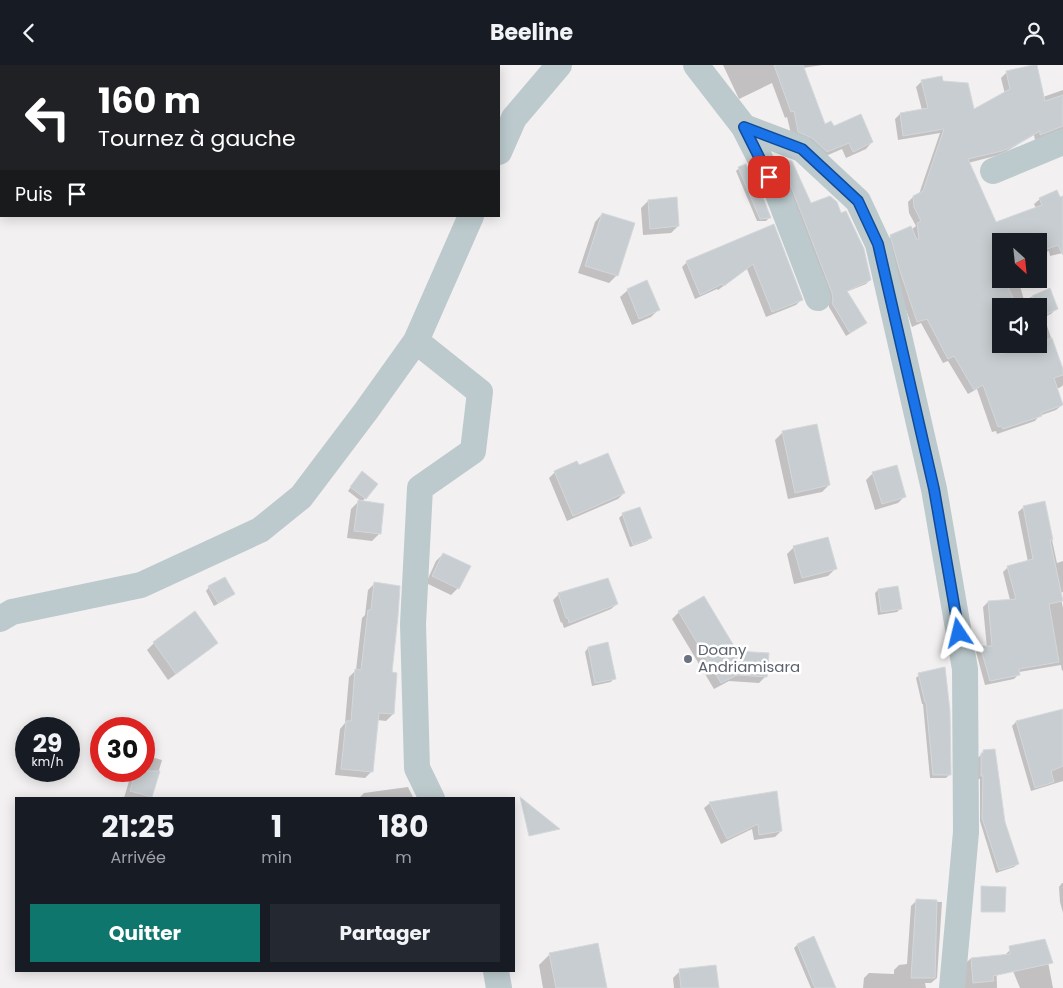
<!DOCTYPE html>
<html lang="fr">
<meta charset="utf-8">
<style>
:root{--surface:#171b24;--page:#242831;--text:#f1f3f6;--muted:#9ea1a6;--accent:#0f766e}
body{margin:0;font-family:Poppins,sans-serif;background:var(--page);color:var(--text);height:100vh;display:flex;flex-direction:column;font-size:19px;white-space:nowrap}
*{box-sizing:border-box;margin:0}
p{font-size:16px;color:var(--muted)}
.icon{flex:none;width:28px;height:28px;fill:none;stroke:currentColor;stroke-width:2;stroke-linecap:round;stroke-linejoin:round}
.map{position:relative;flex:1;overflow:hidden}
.sheet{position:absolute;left:15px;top:732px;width:500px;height:175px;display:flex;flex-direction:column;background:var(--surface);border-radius:0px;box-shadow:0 2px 12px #0003}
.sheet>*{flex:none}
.banner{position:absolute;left:0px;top:0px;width:500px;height:152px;box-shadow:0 2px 12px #0003;background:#202124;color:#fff;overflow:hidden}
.needle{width:32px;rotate:153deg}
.controls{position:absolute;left:992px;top:168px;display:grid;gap:10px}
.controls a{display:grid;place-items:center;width:55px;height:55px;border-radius:0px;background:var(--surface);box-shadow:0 2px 12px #0003;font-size:25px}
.speed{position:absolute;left:15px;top:652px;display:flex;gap:10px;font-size:25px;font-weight:700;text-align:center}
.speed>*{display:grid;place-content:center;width:65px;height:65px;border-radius:50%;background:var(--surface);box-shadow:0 2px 12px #0003;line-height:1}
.speed small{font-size:12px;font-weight:400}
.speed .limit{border:8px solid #d22;background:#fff;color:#111}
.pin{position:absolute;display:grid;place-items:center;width:42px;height:42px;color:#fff;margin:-21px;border-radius:10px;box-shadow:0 2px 8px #0006}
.me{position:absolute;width:55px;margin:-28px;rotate:350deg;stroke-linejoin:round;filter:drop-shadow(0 0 4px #0008)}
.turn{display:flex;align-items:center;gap:18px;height:105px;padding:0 15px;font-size:22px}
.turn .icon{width:65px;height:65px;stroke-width:2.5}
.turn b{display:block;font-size:35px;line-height:42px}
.then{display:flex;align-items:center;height:48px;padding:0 15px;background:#0003;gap:10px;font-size:19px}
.eta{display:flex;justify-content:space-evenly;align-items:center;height:85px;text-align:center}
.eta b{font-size:30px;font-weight:700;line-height:35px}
.primary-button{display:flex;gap:10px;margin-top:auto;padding:10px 15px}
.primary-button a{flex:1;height:58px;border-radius:0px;background:var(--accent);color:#fff;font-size:20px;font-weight:700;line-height:58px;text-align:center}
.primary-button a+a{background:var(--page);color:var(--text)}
header{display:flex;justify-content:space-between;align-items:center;height:65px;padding:0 15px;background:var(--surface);font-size:22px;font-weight:700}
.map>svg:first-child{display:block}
.shadow{fill:#0003;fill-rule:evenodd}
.building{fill:#c7cdd0;stroke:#d4d8db}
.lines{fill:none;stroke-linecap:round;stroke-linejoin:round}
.minor{stroke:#bccacd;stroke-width:26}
.route-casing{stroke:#114b97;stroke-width:12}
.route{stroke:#1a73e8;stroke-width:9}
.worship-dot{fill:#6b7280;stroke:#fff;stroke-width:2}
.labels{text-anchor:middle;stroke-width:5;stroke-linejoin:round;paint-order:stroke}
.worship-label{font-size:15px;fill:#5b616d;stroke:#fff;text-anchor:start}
</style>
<header><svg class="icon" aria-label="back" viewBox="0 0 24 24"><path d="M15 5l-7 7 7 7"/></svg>Beeline<svg class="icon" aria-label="person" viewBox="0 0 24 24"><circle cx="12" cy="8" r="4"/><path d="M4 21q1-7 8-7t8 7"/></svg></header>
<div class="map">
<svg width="1063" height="923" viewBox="0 0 1063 923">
<rect width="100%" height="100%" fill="#f3f0f1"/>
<!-- shadow -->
<path class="shadow" d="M123,0H246L243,1H124Z
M281,0H348L349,1H282Z
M723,0H822L803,3L824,60L872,77L866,84L846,93L842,84L821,93L792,73L787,52L785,53L772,18L739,34Z
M1007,7L1043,32L1063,25V64L1035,75L1034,70L1005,87L995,91L968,98L996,159L1036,143L1034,139L1040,134L1063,143V188L1050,191L1049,186L1039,189V176H1001V214H1018L1024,235L1049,225L1056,244L1051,249L1044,252L1063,308V320L1061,322L1056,324L1062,340L1056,345L1039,351L1035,356L997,369L996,366L992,367L977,324L968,329L948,296L943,298L921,258L912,262L894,209L886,177L891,171L911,165L916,161L909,148L908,137L913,132L919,129L940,68L898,75L895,54L900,49L922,45L916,22L922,16L942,17L973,46L1005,29L1001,13ZM1001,241H1039V279H1001Z
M788,96L810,140L870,215L866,219L846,227L865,257L862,261L846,271L829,242V232L776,102L779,99Z
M739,103L770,152L766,156H757L736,106Z
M648,136L678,161L671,168L643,170L641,143Z
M602,149L633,159L616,211L609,218L578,208L595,157Z
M773,161L801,235L796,240L766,252L747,204L718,225L717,224L695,234L682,202L687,197Z
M628,225L658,245L651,252L632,260L620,232Z
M816,360L829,420L822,427L788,434L775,375L782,368Z
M578,402L624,428L618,434L567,456L549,413L555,407Z
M873,408L905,431L898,438L875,445L866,415Z
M359,411L365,433L362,437L348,426Z
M358,437L383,440L379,469L372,476L347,473L351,444Z
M1044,438L1057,498L1063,496V527L1060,528L1063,543V605L1062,606L1061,600L1019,607V609L1014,614L985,620L976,587L980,583H987L983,542L988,537L1010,535L1003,507L1008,502L1028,497L1018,447L1024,442Z
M623,449L650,473L647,476L630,482L619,453Z
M794,482L835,504L828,511L794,519L787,489Z
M443,489L458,523L451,530L426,518L436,496Z
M375,518L391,608L393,649L386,656L377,655L372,706L365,713L335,710L340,664L345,658L349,612L356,605L362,553L365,550L368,525Z
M209,522L233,529L230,532L214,541L206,526Z
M878,525L900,544L897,547L878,550L875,528Z
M559,529L617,539L611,544L564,563L562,557L561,558L553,535Z
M679,547L737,587L766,611L759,618L729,616L714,624L672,554Z
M194,548L216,578L209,585L168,615L147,585L154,578Z
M588,583L614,613L611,617L592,621L585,587Z
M919,610L949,710L946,713H930L923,639H922L916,613Z
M1063,645V716L1031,726L1012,661L1016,657Z
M984,686L1004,757L1018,799L1014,802L996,808L980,756V714H978V693Z
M144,690L162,695L151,732L149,734H127L124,733L132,706H144Z
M408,722L414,734H358L364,728Z
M710,738L781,766L775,772L754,775L752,764L721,779L704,743Z
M1062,818H1063V848L1060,837L1059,822Z
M916,836L942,837L937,913L931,918H925L926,923H863L864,913L869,908L894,909V905L899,900L907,899L911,841Z
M814,873L835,923H811L794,883L797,880Z
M1044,876L1053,923H1020L1006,889L1013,882Z
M550,889L606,923H543L539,900Z
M996,892L997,923H963L965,899L970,894Z
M680,906L717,923H674L673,913Z"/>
<!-- building -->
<path class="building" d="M774,0H803L825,59L831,56L834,61L861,49L873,77L853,87L849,78L827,87L812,73L798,67L794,46L791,47Z
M1033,0H1037L1045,36L1063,30V61L1040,70V66L1012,82L1002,86L968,94L996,157L1042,140L1039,133L1057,125L1060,132L1063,131V190L1058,180L1039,187V176H1001V201L999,202L1001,207V214H1004L1017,241H1001V289L1032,279H1039V277L1052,273L1063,304V310L1054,313L1063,340L1041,348L1042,351L1003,364L1001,361L998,362L983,320L974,325L954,291L948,294L927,254L917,257L899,203L890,170L911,161L917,175L919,174L917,158L921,156L914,142L913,131L923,126L944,64L903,71L900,48L928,43L921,15L942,11L943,16L968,18L974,44L1010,24L1006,6Z
M788,95L792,96L811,138L830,131L837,137L841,148L846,146L864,184L871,215L847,226L867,258L850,268L832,238L833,235L832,228L792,124L779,97Z
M746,99L764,135L771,153L760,154L738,102Z
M677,132L679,161L650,164L648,135Z
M602,148L635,158L618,211L585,201Z
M774,159L803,235L772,247L753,199L724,221L722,219L700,230L686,196Z
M647,215L660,245L639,254L627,224Z
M1050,223L1058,244L1040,252L1039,241H1036L1032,231Z
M817,359L830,420L795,428L782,366Z
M608,388L625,428L573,451L554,406L577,396L579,400Z
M897,400L906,432L882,439L872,407Z
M362,406L378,419L366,434L350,422Z
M358,435L384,439L381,469L354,466Z
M1045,436L1053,475H1050L1063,536L1049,539L1059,597L1019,604L1020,610L990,616L980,581H992L988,536L1016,534L1007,501L1033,494L1023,441Z
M640,442L652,473L633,480L622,448Z
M828,472L837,504L802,513L793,481Z
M443,488L471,501L459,524L432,511Z
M225,512L235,529L218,538L208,521Z
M608,513L618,539L569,558L568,553H566L558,528Z
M374,517L400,521L398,551L392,607L397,608L394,649L379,648L373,707L341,704L346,656H351L355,604L361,605L368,545H371Z
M898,521L902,544L881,547L878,524Z
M704,531L737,586L769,588L767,612L737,610L721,618L678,546Z
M195,546L218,578L176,609L153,577Z
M608,577L616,614L595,618L588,582Z
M945,602L950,646L951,710H933L926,637H925L918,608Z
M1063,644V701L1051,706L1054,717L1035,723L1016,656Z
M995,684L1005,757L1019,799L999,805L982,753L983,711H981V688H983V685Z
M136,706H160L152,732L130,726Z
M777,726L782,766L759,770L758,759L727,774L709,737Z
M520,732L560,764L529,771Z
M981,821L1006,822L1005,847H981Z
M916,834L937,835L935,913H911Z
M814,871L836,923H815L797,879Z
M1045,874L1053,898L993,911L994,916L973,918L971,893L1010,889L1009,881Z
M598,878L607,923H556L549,888Z
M716,900L719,923H681L679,904Z"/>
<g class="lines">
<!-- minor -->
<path class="minor" d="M387,0L388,1
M696,0L744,62L802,84L858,136L878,179L934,424L965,604L966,767L952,923
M744,62L778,129L818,233
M499,87L514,53L559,0
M993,106L1063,77
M416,276L480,327L473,386L420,423L413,559L417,703L432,734
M0,554L12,547L141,520L260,465L301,432L366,346L416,276L471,151
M496,906L499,923"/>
</g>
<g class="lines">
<!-- route casing -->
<g class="route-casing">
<path id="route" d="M769,112L744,62L802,84L858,136L878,179L934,424L959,568"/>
</g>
<!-- route -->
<use href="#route" class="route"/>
</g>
<!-- markers -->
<circle class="worship-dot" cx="688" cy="594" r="5"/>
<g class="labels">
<!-- worship labels -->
<g class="worship-label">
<text x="698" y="590">Doany<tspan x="698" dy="17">Andriamisara</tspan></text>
</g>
</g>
</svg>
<div class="controls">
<a><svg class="needle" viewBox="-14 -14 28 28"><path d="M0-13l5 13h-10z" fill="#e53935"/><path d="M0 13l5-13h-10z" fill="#9ea1a6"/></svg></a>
<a><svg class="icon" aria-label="sound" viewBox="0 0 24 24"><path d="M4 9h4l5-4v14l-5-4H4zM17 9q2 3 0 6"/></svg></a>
</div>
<div class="speed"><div>29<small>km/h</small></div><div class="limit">30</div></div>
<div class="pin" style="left:769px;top:112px;background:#d93025"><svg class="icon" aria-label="arrive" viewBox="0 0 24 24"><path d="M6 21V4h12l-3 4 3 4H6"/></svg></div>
<svg class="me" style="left:959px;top:568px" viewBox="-20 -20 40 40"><path d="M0-17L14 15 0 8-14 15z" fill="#1a73e8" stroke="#fff" stroke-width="4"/></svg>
<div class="banner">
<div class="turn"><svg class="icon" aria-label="left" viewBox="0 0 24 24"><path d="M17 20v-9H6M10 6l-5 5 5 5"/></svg><div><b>160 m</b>Tournez à gauche</div></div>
<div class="then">Puis<svg class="icon" aria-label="arrive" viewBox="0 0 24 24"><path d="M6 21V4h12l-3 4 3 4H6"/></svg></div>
</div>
<section class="sheet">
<div class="eta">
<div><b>21:25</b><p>Arrivée</p></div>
<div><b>1</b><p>min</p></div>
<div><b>180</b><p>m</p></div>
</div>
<div class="primary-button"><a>Quitter</a><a>Partager</a></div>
</section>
</div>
